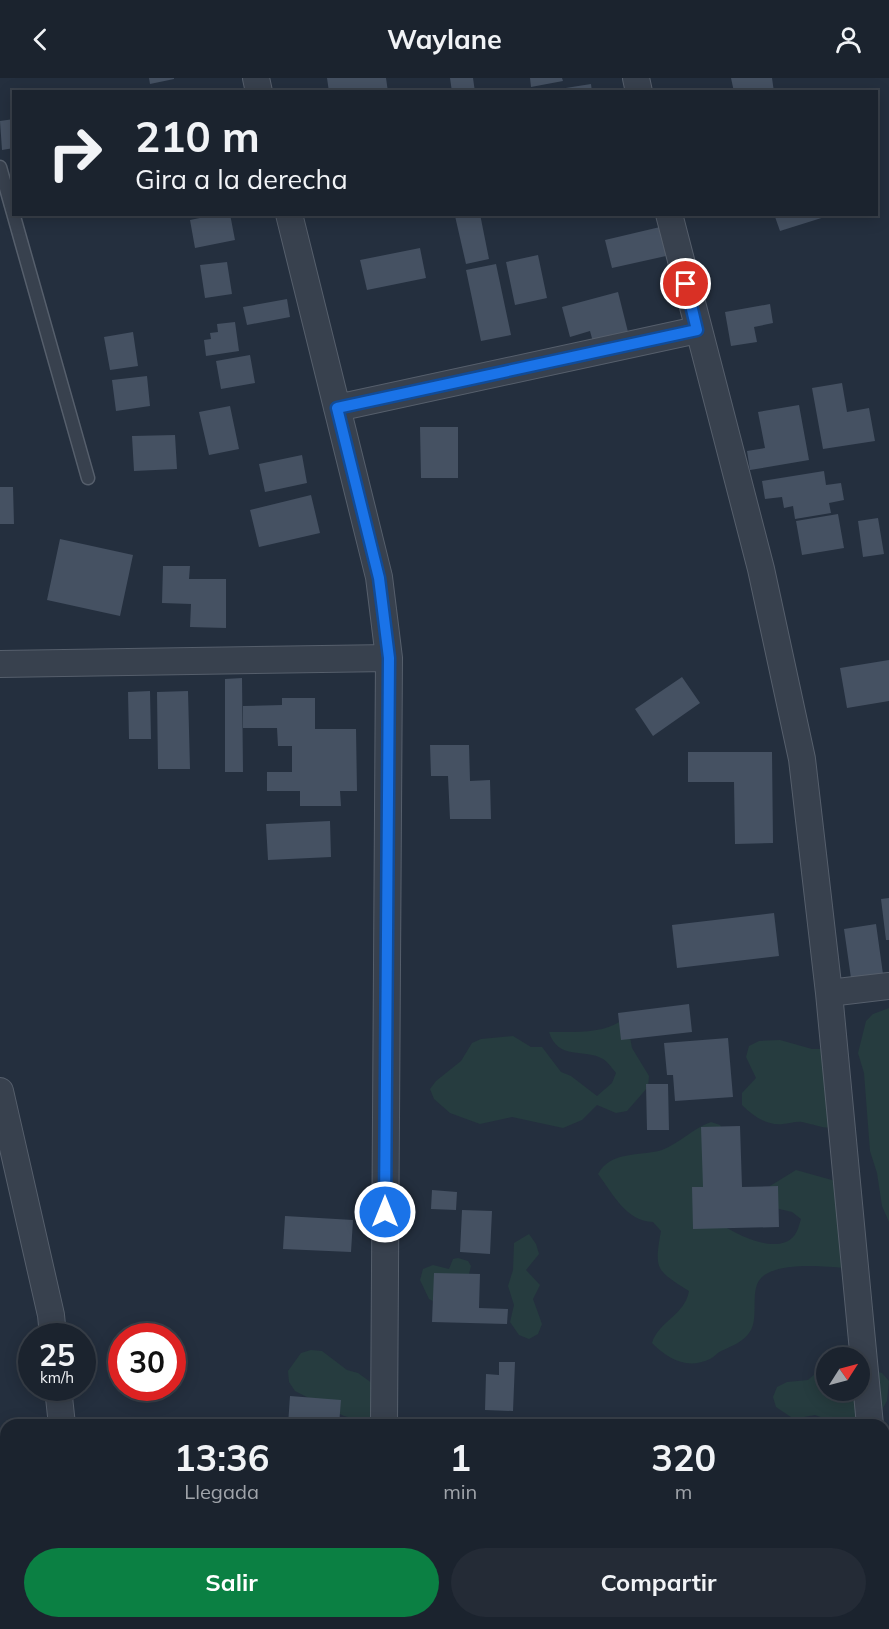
<!DOCTYPE html>
<html lang="es">
<style>
:root{--surface:#1b232e;--page:#242b36;--text:#f1f3f6;--muted:#a0a4aa;--line:#39404a;--accent:#0b8043}
body{margin:0;font-family:Mulish,sans-serif;background:var(--page);color:var(--text);height:100vh;display:flex;flex-direction:column;font-size:22px;white-space:nowrap}
*{box-sizing:border-box;margin:0}
p{font-size:20px;color:var(--muted)}
.icon{flex:none;width:33px;height:33px;fill:none;stroke:currentColor;stroke-width:2;stroke-linecap:round;stroke-linejoin:round}
.map{position:relative;flex:1;overflow:hidden}
.sheet{position:absolute;left:0px;top:1341px;width:890px;height:210px;display:flex;flex-direction:column;background:var(--surface);border-radius:18px 18px 0 0;box-shadow:0 3px 15px #0003,0 0 0 2px var(--line)}
.sheet>*{flex:none}
.top-card{position:absolute;left:12px;top:12px;width:866px;height:126px;border-radius:0px;box-shadow:0 3px 15px #0003,0 0 0 2px var(--line);background:#1b232e;color:var(--text);overflow:hidden}
.needle{width:39px;rotate:54deg}
.fabs{position:absolute;left:816px;top:1269px;display:grid;gap:12px}
.fabs a{display:grid;place-items:center;width:54px;height:54px;border-radius:50%;background:var(--surface);box-shadow:0 3px 15px #0003,0 0 0 2px var(--line);font-size:30px}
.speed{position:absolute;left:18px;top:1245px;display:flex;gap:12px;font-size:30px;font-weight:700;text-align:center}
.speed>*{display:grid;place-content:center;width:78px;height:78px;border-radius:50%;background:var(--surface);box-shadow:0 3px 15px #0003,0 0 0 2px var(--line);line-height:1}
.speed small{font-size:15px;font-weight:400}
.speed .limit{border:9px solid #d22;background:#fff;color:#111}
.pin{position:absolute;display:grid;place-items:center;width:51px;height:51px;color:#fff;margin:-26px;border:3px solid #fff;border-radius:50%;box-shadow:0 2px 6px #0007}
.me{position:absolute;width:66px;margin:-33px;rotate:0deg;stroke-linejoin:round;filter:drop-shadow(0 0 4px #0008)}
.turn{display:flex;align-items:center;gap:21px;height:126px;padding:0 24px;font-size:27px}
.turn .icon{width:78px;height:78px;stroke-width:2.5}
.turn b{display:block;font-size:42px;line-height:51px}
.eta{display:flex;justify-content:space-evenly;align-items:center;height:102px;text-align:center}
.eta b{font-size:36px;font-weight:700;line-height:42px}
.primary-button{display:flex;gap:12px;margin-top:auto;padding:12px 24px}
.primary-button a{flex:1;height:69px;border-radius:36px;background:var(--accent);color:#fff;font-size:24px;font-weight:700;line-height:69px;text-align:center}
.primary-button a+a{background:var(--page);color:var(--text)}
header{display:flex;justify-content:space-between;align-items:center;height:78px;padding:0 24px;background:var(--surface);font-size:27px;font-weight:700}
.map>svg:first-child{display:block}
.green{fill:#263c3f}
.building{fill:#455162}
.lines{fill:none;stroke-linecap:round;stroke-linejoin:round}
.service-casing{stroke:#565f6c;stroke-width:15}
.minor-casing{stroke:#565f6c;stroke-width:28}
.service{stroke:#38414e;stroke-width:12}
.minor{stroke:#38414e;stroke-width:26}
.route-casing{stroke:#114b97;stroke-width:15}
.route{stroke:#1a73e8;stroke-width:10}
</style>
<header><svg class="icon" aria-label="back" viewBox="0 0 24 24"><path d="M15 5l-7 7 7 7"/></svg>Waylane<svg class="icon" aria-label="person" viewBox="0 0 24 24"><circle cx="12" cy="8" r="4"/><path d="M4 21q1-7 8-7t8 7"/></svg></header>
<div class="map">
<svg width="889" height="1551" viewBox="0 0 889 1551">
<rect width="100%" height="100%" fill="#242f3e"/>
<!-- green -->
<path class="green" d="M889,930V1144L882,1128L877,1095L870,1073L864,995L858,975L866,943L873,936Z
M621,943L630,959L632,970L649,998L648,1009L627,1033L616,1035L597,1027L582,1042L563,1050L512,1039L480,1046L450,1035L434,1021L430,1011L436,1003L461,983L472,965L481,961L513,958L531,969H542L561,994L571,998L597,1018L612,1005L616,995C612,990 608,984 603,981C585,970 558,983 549,954C573,954 601,956 621,943Z
M780,962L812,971H822L840,1016L853,1034L851,1043C830,1055 822,1048 802,1044C796,1043 789,1046 783,1046C767,1048 753,1038 742,1027V1015L756,1000L746,979L749,968L759,963Z
M711,1044L720,1047L726,1056L715,1142C731,1154 776,1179 794,1158C798,1153 799,1147 801,1141L792,1134L771,1129L766,1119L770,1108L796,1092L839,1104L844,1190C823,1188 779,1184 762,1199C749,1211 759,1237 751,1252C744,1264 732,1268 721,1273C717,1275 714,1279 710,1281C687,1292 668,1281 652,1265C659,1243 685,1237 689,1213C656,1192 654,1192 661,1153L653,1144C626,1143 613,1116 598,1096C612,1072 638,1079 662,1072C680,1065 693,1050 711,1044Z
M529,1156L536,1166L539,1176L526,1192L540,1207L533,1221L542,1246L538,1256L529,1261L519,1257L510,1244L514,1227L508,1208L513,1192L514,1165Z
M458,1180L468,1183L471,1188L468,1200L433,1223L429,1221L420,1202L423,1191L433,1187L449,1191L453,1181Z
M311,1272L322,1273L347,1292L358,1295L376,1308L373,1337L366,1344L344,1338L295,1313L289,1304L288,1293L301,1275Z
M826,1286V1312H860L872,1292L882,1295L889,1303L887,1323L876,1342L862,1347H843L815,1337L794,1341L776,1329L773,1319L777,1309L787,1304L808,1302Z"/>
<!-- building -->
<path class="building" d="M149,0H174V1L150,6Z
M327,0H386L388,14H329Z
M450,0H473L475,14H452Z
M530,0H562L563,3L531,9Z
M731,0H772L774,14H734Z
M591,6L592,14H553V12Z
M14,41V70L2,72L0,43Z
M219,136H230L235,162L195,170L190,142Z
M462,136H480L489,181L466,186L455,138Z
M774,136H831V137L780,153Z
M660,149L666,178L612,190L605,162Z
M420,170L426,200L367,212L360,182Z
M538,177L547,220L515,227L506,184Z
M227,184L232,216L205,220L200,187Z
M496,186L511,257L481,263L466,192Z
M618,214L628,254L593,264L590,253L570,259L562,229Z
M287,221L290,239L247,247L243,229Z
M770,226L773,245L754,249L757,264L731,268L725,234Z
M235,244L239,273L206,278L204,262L211,261L210,255L218,254L217,246Z
M133,254L138,288L110,292L104,259Z
M250,277L255,305L221,311L216,283Z
M147,298L150,328L116,333L112,302Z
M842,305L847,334L869,330L875,363L823,371L812,310Z
M799,327L809,382L750,392L747,373L765,370L758,334Z
M230,328L239,371L209,377L199,334Z
M420,349H458V400H421Z
M175,357L177,391L134,393L132,358Z
M302,377L307,405L265,414L259,386Z
M824,393L826,407L841,405L844,422L829,425L831,435L795,441L793,428L784,430L782,419L765,421L762,403Z
M0,409H13L14,446H0Z
M311,417L320,455L259,469L250,432Z
M838,436L844,470L802,477L796,443Z
M878,440L884,476L863,479L858,443Z
M60,461L133,477L120,538L47,522Z
M163,488H190L189,501H226V550L190,549L191,526L162,525Z
M889,582V623L847,630L840,590Z
M682,599L700,625L653,658L635,631Z
M242,600L243,694H225V601Z
M150,613L151,661H129L128,614Z
M188,613L190,691H158L157,614Z
M282,620H315V651H356L357,713H340L341,728H300V713H267V694H292V668H278L277,650H243V628L282,627Z
M430,667H469L470,703L490,702L491,741H450L448,698H431Z
M688,674H772L773,765L735,766L734,704H688Z
M330,743L331,779L268,782L266,746Z
M889,820V862H886L881,821Z
M774,835L779,878L677,890L672,847Z
M876,846L883,896L851,900L844,851Z
M689,926L692,954L621,962L618,935Z
M728,960L733,1019L675,1023L673,997H667L664,965Z
M646,1006H668L669,1052H647Z
M740,1048L742,1109L778,1108L779,1149L693,1151L692,1109H703L701,1049Z
M432,1112L457,1114L456,1132L431,1131Z
M462,1132L492,1133L490,1176L460,1174Z
M285,1138L353,1142L351,1174L283,1171Z
M434,1195L480,1196L479,1230L508,1231L507,1246L432,1244Z
M499,1284H515L513,1333L485,1332L486,1296L499,1297Z
M290,1318L341,1322L339,1347H288Z
M5,1453L6,1508L0,1510V1454Z
M6,1531V1545H51L52,1551H0V1532Z"/>
<g class="lines">
<!-- service casing -->
<g class="service-casing">
<path id="service" d="M0,89L88,400"/>
</g>
<!-- minor casing -->
<g class="minor-casing">
<path id="minor" d="M256,0L259,14
M636,0L639,14
M289,136L379,499L389,580L384,1347
M669,136L761,491L802,681L829,915L870,1347
M337,330L697,252
M0,586L389,580
M829,915L889,908
M0,1013L51,1237L53,1258
M58,1310L62,1347
M0,1406L6,1408
M93,1545L94,1551
M382,1551V1545
M865,1551L866,1545"/>
</g>
<!-- service -->
<use href="#service" class="service"/>
<!-- minor -->
<use href="#minor" class="minor"/>
</g>
<g class="lines">
<!-- route casing -->
<g class="route-casing">
<path id="route" d="M385,1134L389,580L379,500L337,330L697,252L686,206"/>
</g>
<!-- route -->
<use href="#route" class="route"/>
</g>
</svg>
<div class="fabs">
<a><svg class="needle" viewBox="-14 -14 28 28"><path d="M0-13l5 13h-10z" fill="#e53935"/><path d="M0 13l5-13h-10z" fill="#a0a4aa"/></svg></a>
</div>
<div class="speed"><div>25<small>km/h</small></div><div class="limit">30</div></div>
<div class="pin" style="left:686px;top:206px;background:#d93025"><svg class="icon" aria-label="arrive" viewBox="0 0 24 24"><path d="M6 21V4h12l-3 4 3 4H6"/></svg></div>
<svg class="me" style="left:385px;top:1134px" viewBox="-20 -20 40 40"><circle r="17" fill="#1a73e8" stroke="#fff" stroke-width="3"/><path d="M0-11L8 9 0 5-8 9z" fill="#fff"/></svg>
<div class="top-card">
<div class="turn"><svg class="icon" aria-label="right" viewBox="0 0 24 24"><path d="M7 20v-9h11M14 6l5 5-5 5"/></svg><div><b>210 m</b>Gira a la derecha</div></div>
</div>
<section class="sheet">
<div class="eta">
<div><b>13:36</b><p>Llegada</p></div>
<div><b>1</b><p>min</p></div>
<div><b>320</b><p>m</p></div>
</div>
<div class="primary-button"><a>Salir</a><a>Compartir</a></div>
</section>
</div>
